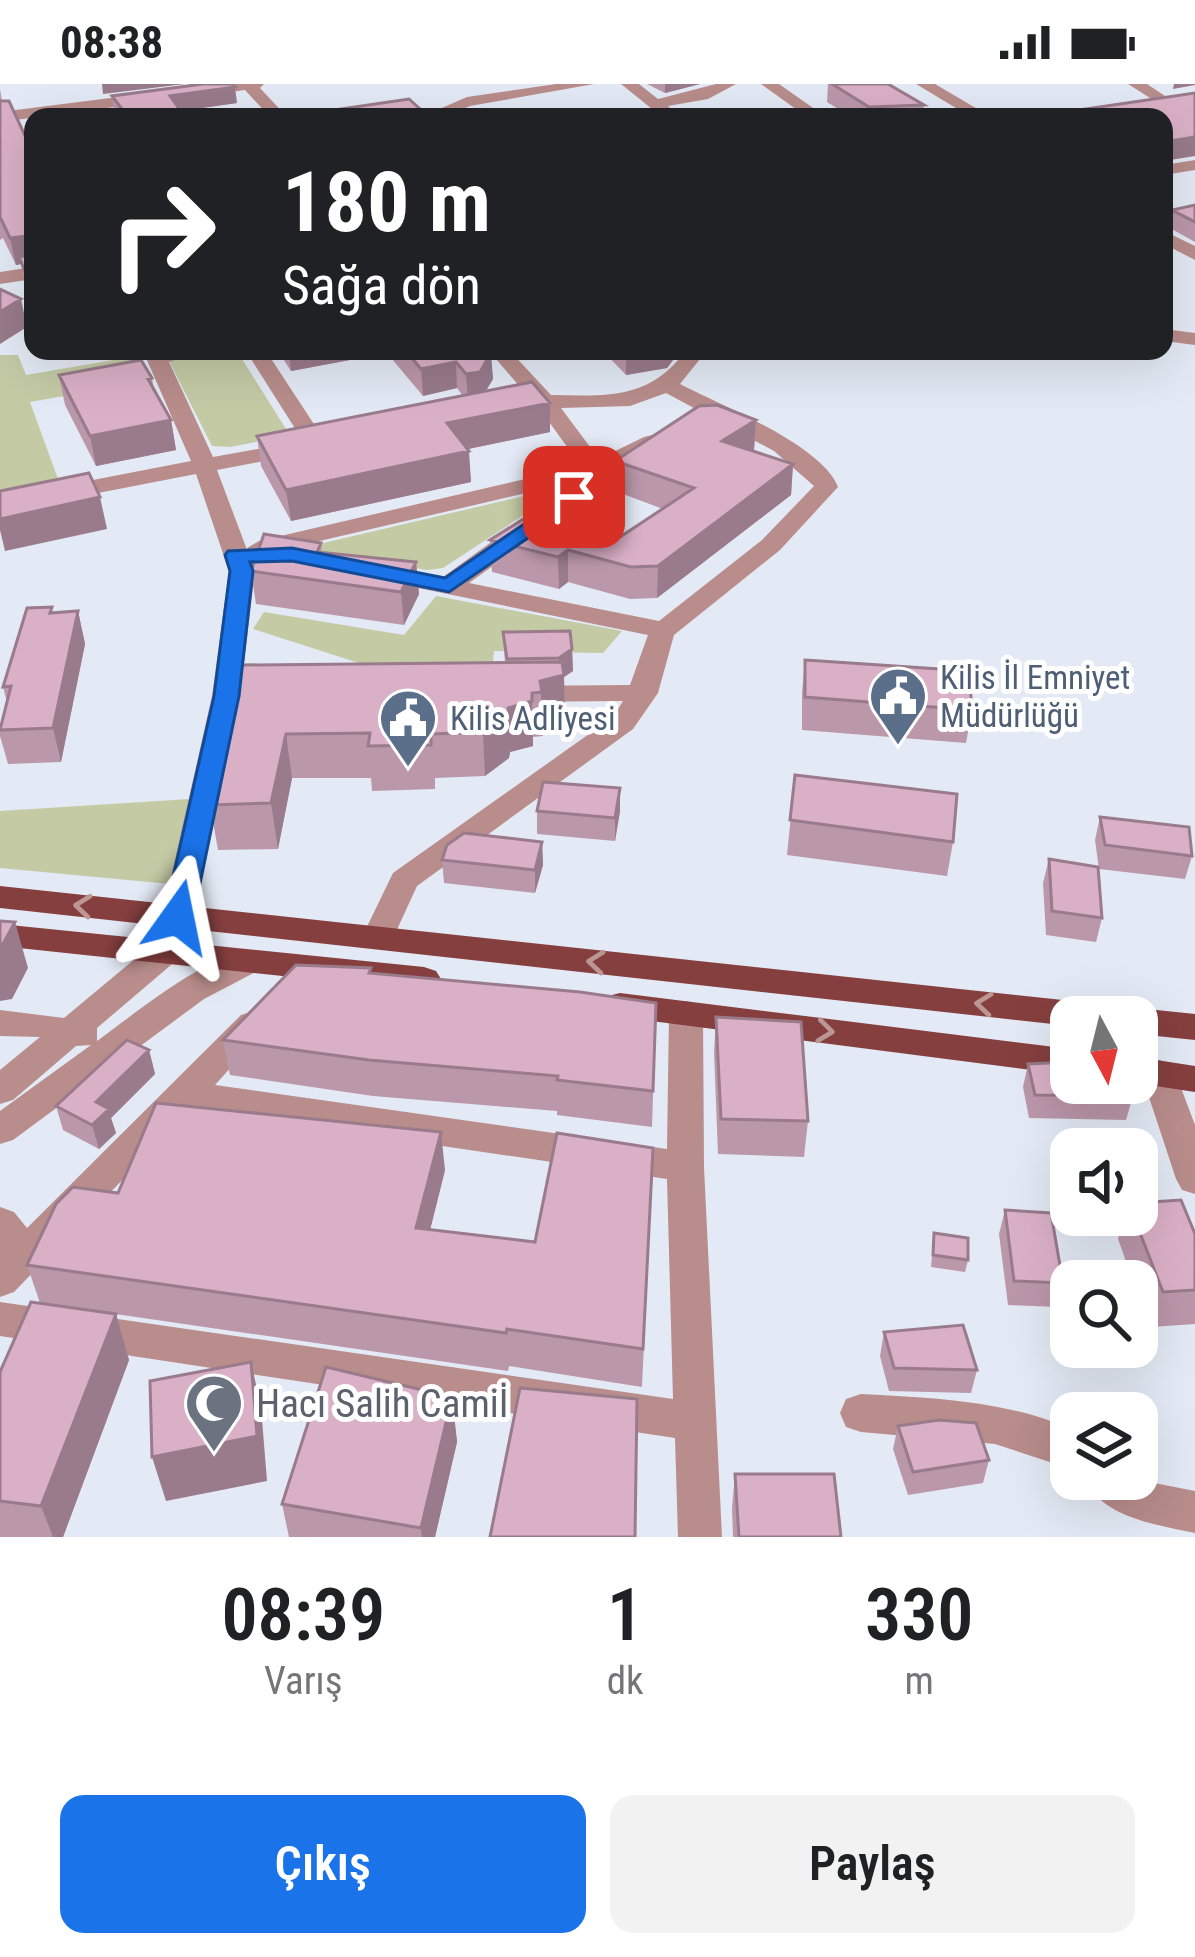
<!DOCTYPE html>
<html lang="tr">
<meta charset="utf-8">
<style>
:root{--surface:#fff;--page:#f2f2f2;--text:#202124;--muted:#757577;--accent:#1a73e8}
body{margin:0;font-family:"Roboto Condensed",sans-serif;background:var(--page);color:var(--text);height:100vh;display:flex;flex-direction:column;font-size:45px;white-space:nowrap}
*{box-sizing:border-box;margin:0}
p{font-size:39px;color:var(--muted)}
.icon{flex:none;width:66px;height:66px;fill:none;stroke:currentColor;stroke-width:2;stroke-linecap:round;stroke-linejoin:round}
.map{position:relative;height:1453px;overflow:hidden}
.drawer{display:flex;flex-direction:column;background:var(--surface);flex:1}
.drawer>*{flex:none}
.guide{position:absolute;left:24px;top:24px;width:1149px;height:252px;border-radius:24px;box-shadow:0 12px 48px #0002;background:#202124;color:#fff;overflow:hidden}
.needle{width:78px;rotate:173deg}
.fabs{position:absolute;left:1050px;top:912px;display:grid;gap:24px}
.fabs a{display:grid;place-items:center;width:108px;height:108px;border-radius:24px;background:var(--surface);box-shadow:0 12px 48px #0002;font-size:60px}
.pin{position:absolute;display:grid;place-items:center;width:102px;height:102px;color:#fff;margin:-51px;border-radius:24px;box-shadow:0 6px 18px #0006}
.me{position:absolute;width:132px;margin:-66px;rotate:12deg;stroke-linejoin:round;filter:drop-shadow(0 0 9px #0008)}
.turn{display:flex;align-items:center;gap:42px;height:252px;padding:0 60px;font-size:54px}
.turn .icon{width:156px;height:156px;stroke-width:2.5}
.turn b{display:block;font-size:84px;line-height:102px}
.eta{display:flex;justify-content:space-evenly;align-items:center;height:204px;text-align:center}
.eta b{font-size:72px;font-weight:600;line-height:84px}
.cta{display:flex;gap:24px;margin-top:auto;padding:24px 60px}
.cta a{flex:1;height:138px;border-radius:24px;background:var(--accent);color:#fff;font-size:48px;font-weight:600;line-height:138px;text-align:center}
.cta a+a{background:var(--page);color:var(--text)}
.status{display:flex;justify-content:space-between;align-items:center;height:84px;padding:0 60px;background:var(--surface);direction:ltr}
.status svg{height:33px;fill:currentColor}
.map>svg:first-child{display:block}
.green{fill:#c3caa4}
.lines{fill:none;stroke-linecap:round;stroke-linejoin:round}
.minor{fill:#b88d8b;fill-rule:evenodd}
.major{fill:#863f3f;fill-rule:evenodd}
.wall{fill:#bb97aa}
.shaded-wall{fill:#997b8b}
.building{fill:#dab0c6;stroke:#997b8b;stroke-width:3}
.oneway{stroke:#bc9595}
.route{fill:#1a73e8;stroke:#114b97;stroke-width:3}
.labels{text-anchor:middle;stroke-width:10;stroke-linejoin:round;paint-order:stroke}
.service-label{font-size:33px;fill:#4e5e75;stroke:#fff;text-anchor:start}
.near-worship-label{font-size:39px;fill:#5b616d;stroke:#fff;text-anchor:start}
</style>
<div class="status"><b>08:38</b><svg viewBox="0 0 49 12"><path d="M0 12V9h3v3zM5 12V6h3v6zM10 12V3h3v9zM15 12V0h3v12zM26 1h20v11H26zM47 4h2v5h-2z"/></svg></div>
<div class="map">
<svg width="1195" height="1453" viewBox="0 0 1195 1453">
<rect width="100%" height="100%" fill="#e4eaf5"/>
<!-- green -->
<path class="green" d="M214,267H237L286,345L281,353L230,363L212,362L168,275Z
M0,271H18L26,291L131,273L143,298L30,318L58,395L0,406Z
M554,405L560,407L443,484L427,486L302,464Z
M436,512L622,547L603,569L494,567L491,598L396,591L253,545L264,528L404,551Z
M190,715L170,800L0,784V727Z"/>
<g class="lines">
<!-- minor -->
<path class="minor" d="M221,0H264L260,4L287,33H270L245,6L0,38V28Z
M556,0H594L470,22L443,33H421L467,13Z
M621,0H639L658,15L716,0H736L708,15L668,22L680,33H662Z
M761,0H779L826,33H807Z
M916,0H935L991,33H971Z
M1128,0H1147L1171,16L1158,19Z
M1195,76V86L1164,91V81Z
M1164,147L1195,162V176L1164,160Z
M33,183V195L0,200V188Z
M1164,245L1195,249V261L1164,257Z
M143,267H203L169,278L213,373L303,357L246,267H266L327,360L316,367L217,386L255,487L241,604L630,601L648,551L379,496L366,488L379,480L443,493L574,398L259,471L247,464L259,457L581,382L539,324L498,326V316L528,312L489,267H510L551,311C601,312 644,316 679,275L674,267H695L700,275L680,300C720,321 822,361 838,403L780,466L674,551L658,609L633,645L417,802L389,863H365L361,855L393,789L613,633L623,617L238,620L194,833L189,841H167L162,833L212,612L229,487L196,390L0,428V414L191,377ZM666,309L774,367L814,402L762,456L659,537L469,499L582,418L603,391L663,358L652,351L644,353L599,375L561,324L630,322Z
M166,855L178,859L182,867L178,875L97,944V957C131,933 222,856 263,868L268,876L263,884L204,915L13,1056L0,1060V1027L91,961L76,962L13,1016L0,1020V986L40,953L0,952V926L64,934L154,859Z
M686,917L698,920L703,929L704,1083L722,1453H678L675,1354L0,1252V1218L673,1315L667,1095L191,1025L14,1208L0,1213V1123L14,1128L27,1144L241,931L253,927L265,931L270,940L215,1001L667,1065L669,929L674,920Z
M1159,976L1172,980L1195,1041V1110L1182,1106L1176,1095L1141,989L1146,980Z
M861,1310C933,1314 1004,1316 1071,1345V1385L995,1360L861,1348L846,1343L840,1329L846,1315Z
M1137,1389L1154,1399L1195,1407V1449C1158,1441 1102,1434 1085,1395H1137Z"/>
<!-- major -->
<path class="major" d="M0,802L1100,920L1112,924L1117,933H1071V942L0,824Z
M0,840L424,883L436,887L441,895L436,903L424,907L0,862Z
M620,909L1071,965V991L620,933L608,930L603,921L608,912Z
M1137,924L1195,930V956L1137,950V933H1122Z
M1137,973L1195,982V1008L1136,999Z"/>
</g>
<!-- wall -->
<path class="wall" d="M647,0H700L665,9Z
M828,0H888L924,21L922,33H851L827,18Z
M0,5L2,17L33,69V219L25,201L21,180L16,181L3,154L0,156Z
M112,12L237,19L181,27L185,33H119L115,28Z
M1195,121V158L1168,143L1172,126Z
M278,267H490L493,295L485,308L550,348L468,365L471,398L291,437L261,382L257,352L463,312L457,304L423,312L387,269L291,287Z
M603,267H673V276L667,284L626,291Z
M59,291L152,294L154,307L171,336L176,366L96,382L65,321Z
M756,336L754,366L752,367L793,380L791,411L657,514L630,515L568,498L559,505L492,488L490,456L614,457L663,425L615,407V377Z
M321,459L322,468L416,478L419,510L404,541L256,520L251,487Z
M78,527L85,560L61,678L8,680L0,652V641L7,618L3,603L54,529Z
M503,548L572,565L573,587L564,593L565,635L543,641V652L533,653V662L510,668L509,674L485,692L435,694V705L372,707L371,694H292L278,765L218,766L210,721L242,581L505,579Z
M805,576L972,626L966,659L802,646V609Z
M795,691L953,758L947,792L787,771Z
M537,727H620L615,757L537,750Z
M1100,733L1192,772L1185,795L1099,785L1095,756Z
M542,758L543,781L535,809L444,799L442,776Z
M1049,775L1102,834L1096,858L1046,851L1043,799Z
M372,889L656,919L652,1043L557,1031V1027L373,1012L230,991L223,956Z
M716,933L808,1037L804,1073L718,1070L714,968Z
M149,966L155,990L111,1034L116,1049L99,1065L63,1046L56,1022Z
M1028,980L1133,1012L1126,1036L1029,1034L1023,1003Z
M653,1064L642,1303L509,1282L508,1287L40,1219L27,1181L118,1109L445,1086L430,1146L535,1158Z
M1005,1126L1063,1199L1056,1223L1008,1221L999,1150Z
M1125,1131H1137L1195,1150V1240L1151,1243L1137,1206V1197H1133L1118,1155Z
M934,1149L968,1176L965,1188L931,1183Z
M116,1230L129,1276L63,1453H0V1288Z
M884,1248L977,1286L971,1309L889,1307L880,1272Z
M452,1313L457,1358L435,1453H289L282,1420Z
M898,1342L989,1376L983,1399L908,1411L893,1365Z
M735,1390L841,1453H733L732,1424Z"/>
<!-- shaded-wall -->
<path class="shaded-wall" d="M102,0H185L103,10Z
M665,0H700L665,9Z
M1174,0H1195V1L1173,5Z
M235,3L237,19L173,28L170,12Z
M1195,53V72L1164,77V58Z
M27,152L32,179L19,173L21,180L16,181L10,154Z
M21,215L27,243L0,260V228Z
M54,267H99L55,273Z
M289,267H386L387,269L291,287Z
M626,267H673V276L667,284L626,291Z
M491,269L493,295L481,315L468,317L466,290Z
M456,278L457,304L423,312L421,285Z
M550,319V348L449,369L447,339Z
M171,336L176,366L96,382L90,352Z
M756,336L754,366L721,388L722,357Z
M469,367L471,398L291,437L286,406Z
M793,380L791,411L657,514L658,482Z
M100,413L107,445L5,467L0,446V435Z
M568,466V498L559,505L558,473Z
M416,478L419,510L404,541L401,508Z
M78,527L85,560L61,678L53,644Z
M572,565L573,587L564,593L565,635L543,641L540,597L559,593V574Z
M532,617L533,662L510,668L509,674L485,692L483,648L508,624Z
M286,650L292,694L278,765L271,719Z
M620,704V727L615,757V734Z
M542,758L543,781L535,809V786Z
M15,838L28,884L12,915L0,917V865Z
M149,966L155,990L111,1034L116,1049L99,1065L92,1041L96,1018Z
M441,1048L445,1086L421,1182L416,1144Z
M116,1230L129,1276L63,1453H53L41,1422Z
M251,1278L261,1323L267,1397L166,1417L152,1373Z
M452,1313L457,1358L435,1453H422L421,1444Z"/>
<!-- building -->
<path class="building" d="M203,0H232L235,3L170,12L185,33H128L112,12Z
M832,0H888L924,21L869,23Z
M1195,9V53L1164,58V33H1031Z
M409,15L429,33H317L313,29Z
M0,17H9L33,69V206L19,173L31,171L32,156L27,152L10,154L0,133Z
M1195,121V138L1172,126Z
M0,205L21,215L0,228Z
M406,267H490L491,269L480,288L466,290L456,278L421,285Z
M141,276L152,294L148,295L171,336L90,352L59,291Z
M532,298L550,319L447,339L469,367L286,406L257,352Z
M717,321L756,336L722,357L793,380L658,482L631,483L568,466L558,473L490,456L536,427L614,457L694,404L615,377L699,322Z
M89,389L100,413L0,435V407Z
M264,450L321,459L317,468L416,478L401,508L251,487Z
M52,523L50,529L78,527L53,644L0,646L11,602L3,603L27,524Z
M570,547L572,565L559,574L507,575L503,548Z
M805,576L969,587L972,626L805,613Z
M562,578L564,591L540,597L542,608L532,609V617L508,624V629L483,648L431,650V661L368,662L370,649L286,650L271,719L210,721L242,581Z
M795,691L957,710L953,758L790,736Z
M543,698L620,704L615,734L537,727Z
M1100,733L1189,743L1192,772L1105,761Z
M464,749L542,758L535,786L442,776L447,761Z
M1049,775L1098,783L1102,834L1052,827Z
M0,837L15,838L0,865Z
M296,881L371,884L369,889L580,908L656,919L653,1007L557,996L558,992L369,976L223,956Z
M716,933L801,938L808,1037L721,1035Z
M127,956L149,966L96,1018L109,1025L92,1041L56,1022Z
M1071,978V999H1129L1133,1012L1035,1011L1028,980Z
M156,1019L441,1048L416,1144L535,1158L557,1049L653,1064L643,1265L507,1245L506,1249L27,1181L56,1120L73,1103L118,1109Z
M1181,1116L1195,1150V1206L1163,1208L1133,1131H1137V1119Z
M1005,1126L1051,1129L1063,1199L1014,1197Z
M934,1149L968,1154V1176L933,1171Z
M31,1218L116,1230L41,1422L0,1417V1288Z
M963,1241L977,1286L894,1284L884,1248Z
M251,1278L257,1352L152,1373L150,1297Z
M326,1283L452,1313L421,1444L282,1420Z
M520,1304L637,1315L635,1453H490Z
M939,1336L976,1339L989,1376L913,1388L898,1342Z
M735,1390H834L841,1453H739Z"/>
<!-- one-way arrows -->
<defs><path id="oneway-chevron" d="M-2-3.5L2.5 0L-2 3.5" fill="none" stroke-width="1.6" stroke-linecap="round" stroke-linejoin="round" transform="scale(3)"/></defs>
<g class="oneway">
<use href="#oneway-chevron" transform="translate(83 822) rotate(-174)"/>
<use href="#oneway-chevron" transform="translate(596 878) rotate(-174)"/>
<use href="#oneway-chevron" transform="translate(984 920) rotate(-174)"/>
<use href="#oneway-chevron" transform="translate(825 947) rotate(7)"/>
</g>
<!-- route -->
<path class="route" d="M574,406L585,413L582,417L449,508L292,477L250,478L253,487L239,612L193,833L178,843L168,840L164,833L214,612L230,487L225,471L228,467L292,464L445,494Z"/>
<!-- icons -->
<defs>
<g id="civic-pin" transform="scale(3)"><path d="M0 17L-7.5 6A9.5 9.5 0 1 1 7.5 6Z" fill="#5c6f8a" stroke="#fff"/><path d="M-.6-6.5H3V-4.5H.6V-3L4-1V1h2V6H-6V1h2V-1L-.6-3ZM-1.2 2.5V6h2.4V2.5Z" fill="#fff"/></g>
<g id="mosque-pin" transform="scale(3)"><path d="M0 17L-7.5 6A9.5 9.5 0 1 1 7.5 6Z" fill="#6b7280" stroke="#fff"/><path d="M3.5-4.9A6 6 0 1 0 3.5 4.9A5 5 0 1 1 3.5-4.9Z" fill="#fff"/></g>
</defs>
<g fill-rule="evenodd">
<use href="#civic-pin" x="898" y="612"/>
<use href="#civic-pin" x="408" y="634"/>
<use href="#mosque-pin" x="214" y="1319"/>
</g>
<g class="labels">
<!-- service labels -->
<g class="service-label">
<text x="940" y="605">Kilis İl Emniyet<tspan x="940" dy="38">Müdürlüğü</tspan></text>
<text x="450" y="646">Kilis Adliyesi</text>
</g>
<!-- near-worship labels -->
<g class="near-worship-label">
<text x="256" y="1333">Hacı Salih Camiİ</text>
</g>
</g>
</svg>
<div class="fabs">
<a><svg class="needle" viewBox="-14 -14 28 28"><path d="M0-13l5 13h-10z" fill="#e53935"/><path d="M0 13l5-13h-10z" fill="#757577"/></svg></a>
<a><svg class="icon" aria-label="sound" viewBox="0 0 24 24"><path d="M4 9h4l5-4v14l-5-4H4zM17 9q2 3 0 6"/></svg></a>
<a><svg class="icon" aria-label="search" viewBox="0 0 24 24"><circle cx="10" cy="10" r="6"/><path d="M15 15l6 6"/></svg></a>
<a><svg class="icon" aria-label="layers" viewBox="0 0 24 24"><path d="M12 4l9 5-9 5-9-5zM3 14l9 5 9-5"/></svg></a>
</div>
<div class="pin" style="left:574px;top:413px;background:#d93025"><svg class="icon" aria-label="arrive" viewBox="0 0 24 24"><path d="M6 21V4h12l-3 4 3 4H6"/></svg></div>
<svg class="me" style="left:178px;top:833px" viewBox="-20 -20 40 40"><path d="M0-17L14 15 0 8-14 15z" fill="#1a73e8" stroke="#fff" stroke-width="4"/></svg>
<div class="guide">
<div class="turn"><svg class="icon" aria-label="right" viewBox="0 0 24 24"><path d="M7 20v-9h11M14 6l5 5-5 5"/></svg><div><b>180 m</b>Sağa dön</div></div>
</div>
</div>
<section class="drawer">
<div class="eta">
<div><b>08:39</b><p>Varış</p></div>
<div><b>1</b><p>dk</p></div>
<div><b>330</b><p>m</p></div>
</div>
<div class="cta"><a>Çıkış</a><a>Paylaş</a></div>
</section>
